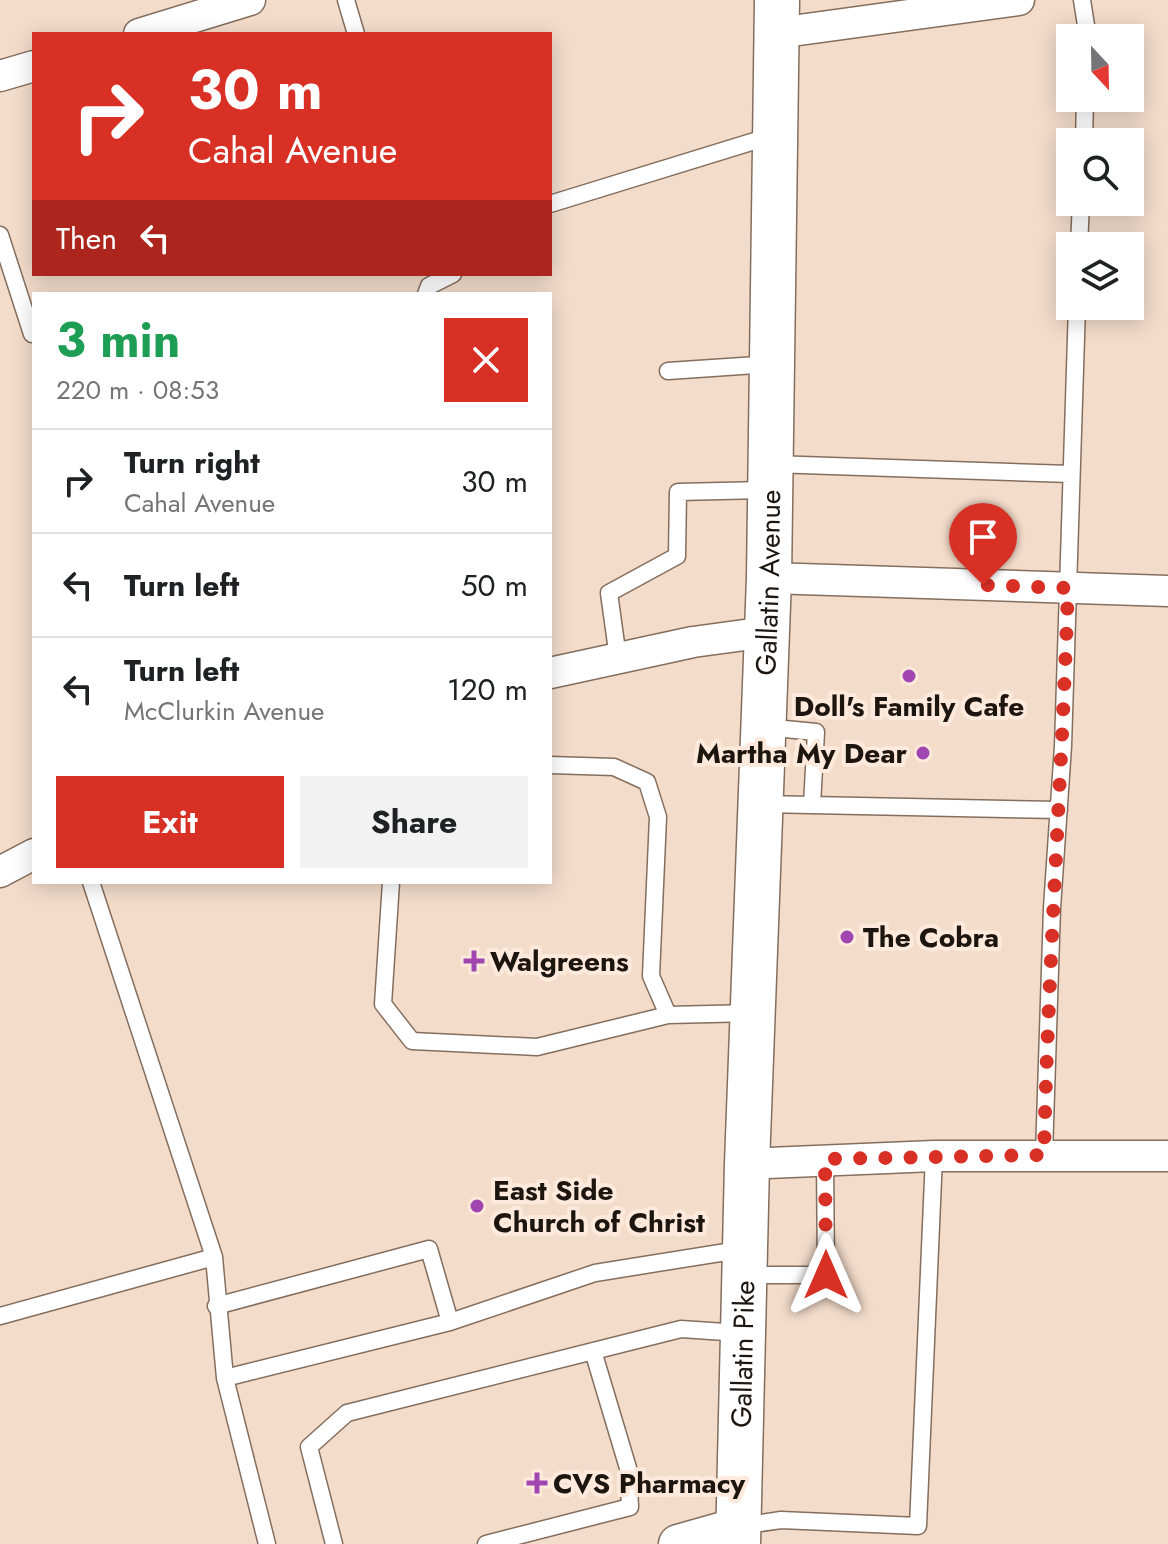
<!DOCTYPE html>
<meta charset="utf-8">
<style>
:root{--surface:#fff;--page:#f2f2f2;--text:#202124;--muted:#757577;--line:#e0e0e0;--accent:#d93025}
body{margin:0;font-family:Jost,sans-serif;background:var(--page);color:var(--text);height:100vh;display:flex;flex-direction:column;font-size:30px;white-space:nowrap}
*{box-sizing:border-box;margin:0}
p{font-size:26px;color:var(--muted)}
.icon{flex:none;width:44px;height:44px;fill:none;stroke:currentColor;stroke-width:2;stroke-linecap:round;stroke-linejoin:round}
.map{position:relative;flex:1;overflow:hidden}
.drawer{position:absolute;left:32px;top:292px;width:520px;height:592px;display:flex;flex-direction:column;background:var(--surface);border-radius:0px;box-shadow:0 4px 20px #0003}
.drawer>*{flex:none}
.hud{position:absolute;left:32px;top:32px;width:520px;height:244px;border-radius:0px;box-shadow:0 4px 20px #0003;background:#d93025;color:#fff;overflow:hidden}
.needle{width:52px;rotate:158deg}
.fabs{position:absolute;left:1056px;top:24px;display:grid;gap:16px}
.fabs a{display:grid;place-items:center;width:88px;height:88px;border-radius:0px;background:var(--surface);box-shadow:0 4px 20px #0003;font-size:40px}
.pin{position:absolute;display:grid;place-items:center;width:68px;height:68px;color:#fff;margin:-82px -34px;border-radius:50% 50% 50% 0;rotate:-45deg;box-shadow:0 0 8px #0007}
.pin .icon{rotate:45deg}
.me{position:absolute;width:88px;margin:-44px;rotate:0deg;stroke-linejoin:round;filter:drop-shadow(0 0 6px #0008)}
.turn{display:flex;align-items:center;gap:28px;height:168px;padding:0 24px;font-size:36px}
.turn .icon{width:104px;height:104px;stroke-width:2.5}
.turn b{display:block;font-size:56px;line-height:68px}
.then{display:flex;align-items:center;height:76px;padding:0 24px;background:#0003;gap:16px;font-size:30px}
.round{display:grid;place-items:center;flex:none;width:84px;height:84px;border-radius:0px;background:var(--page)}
.summary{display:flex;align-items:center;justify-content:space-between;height:136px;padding:0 24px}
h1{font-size:48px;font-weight:700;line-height:60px;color:#1e9e55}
.cta{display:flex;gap:16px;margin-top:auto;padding:16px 24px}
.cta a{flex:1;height:92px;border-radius:0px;background:var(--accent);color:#fff;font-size:32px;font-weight:700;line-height:92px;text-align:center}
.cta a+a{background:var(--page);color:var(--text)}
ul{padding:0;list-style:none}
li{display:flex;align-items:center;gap:24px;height:104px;padding:0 24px;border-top:2px solid var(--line)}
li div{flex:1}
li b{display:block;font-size:30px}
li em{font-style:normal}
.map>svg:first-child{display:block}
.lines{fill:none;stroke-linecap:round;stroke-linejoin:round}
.service-casing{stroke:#846e5e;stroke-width:19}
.minor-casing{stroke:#846e5e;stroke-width:33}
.tertiary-casing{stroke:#846e5e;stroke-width:41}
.secondary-casing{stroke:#846e5e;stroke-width:47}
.service{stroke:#fff;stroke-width:16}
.minor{stroke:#fff;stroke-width:30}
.tertiary{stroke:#fff;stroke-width:38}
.secondary{stroke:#fff;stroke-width:44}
.route{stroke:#d93025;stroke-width:14;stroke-dasharray:0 25.2}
.poi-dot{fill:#a146b1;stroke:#feeadc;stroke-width:3}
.labels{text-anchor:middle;stroke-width:8;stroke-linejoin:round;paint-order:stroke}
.street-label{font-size:28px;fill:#1d150f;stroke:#feeadc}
.poi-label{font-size:28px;font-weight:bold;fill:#1d150f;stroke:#feeadc;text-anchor:start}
</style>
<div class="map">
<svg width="1168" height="1544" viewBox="0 0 1168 1544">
<rect width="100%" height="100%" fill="#f4dcca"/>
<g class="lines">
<!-- service casing -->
<g class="service-casing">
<path id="service" d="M346,0L356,34
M1082,0L1088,38
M1084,142L1085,98
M550,204L774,135
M0,235L32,334
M1079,246L1081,202
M426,294L429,286L453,274
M668,371L770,364
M772,464L1070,474
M618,658L609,593L677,556L678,492L769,490
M764,727L816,732L812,805
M550,765L614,767L647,782L658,817L651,976L668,1015
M762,804L1059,810
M91,882L214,1257L225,1378L267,1544
M391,882L383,1004L412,1041L537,1047L668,1015L753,1013
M1044,1155L1052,908L1063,746L1077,306
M748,1275H826L825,1159
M216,1306L429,1249L450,1322L595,1273L745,1249
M0,1316L214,1257
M225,1378L450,1322
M740,1526L781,1520L918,1526L934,1156
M334,1544L309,1447L347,1413L681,1329L740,1333
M486,1544L630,1507L628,1468L593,1351"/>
</g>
<!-- minor casing -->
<g class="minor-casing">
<path id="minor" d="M777,33L1019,0
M139,34L250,0
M0,76L34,66
M769,578L1168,591
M550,673L693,642L766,632
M0,872L34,854
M747,1164L934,1156H1168"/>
</g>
<!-- tertiary casing -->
<g class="tertiary-casing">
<path id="tertiary" d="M678,1544L738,1527"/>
</g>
<!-- secondary casing -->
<g class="secondary-casing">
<g id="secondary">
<path id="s1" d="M738,1544L747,1164L769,578L777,0"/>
</g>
</g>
<!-- service -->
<use href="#service" class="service"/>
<!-- minor -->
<use href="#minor" class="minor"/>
<!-- tertiary -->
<use href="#tertiary" class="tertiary"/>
<!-- secondary -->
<use href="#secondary" class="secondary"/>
</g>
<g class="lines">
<!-- route -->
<path class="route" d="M826,1275L825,1159L1044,1155C1048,966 1062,777 1068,588L983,585"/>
</g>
<!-- markers -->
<g class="poi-dot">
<circle cx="909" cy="676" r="8"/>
<circle cx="923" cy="753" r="8"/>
<circle cx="847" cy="937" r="8"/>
<path d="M470 949h8v8h8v8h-8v8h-8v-8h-8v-8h8z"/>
<circle cx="477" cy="1206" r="8"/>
<path d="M533 1471h8v8h8v8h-8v8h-8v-8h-8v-8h8z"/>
</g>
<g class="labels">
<!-- street labels -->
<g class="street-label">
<text dy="10" stroke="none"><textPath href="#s1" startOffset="962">Gallatin Avenue</textPath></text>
<text dy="10" stroke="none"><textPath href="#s1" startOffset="190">Gallatin Pike</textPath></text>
</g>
<!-- poi labels -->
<g class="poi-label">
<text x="909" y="716" text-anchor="middle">Doll's Family Cafe</text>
<text x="907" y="763" text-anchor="end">Martha My Dear</text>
<text x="863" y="947">The Cobra</text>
<text x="490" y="971">Walgreens</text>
<text x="493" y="1200">East Side<tspan x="493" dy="32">Church of Christ</tspan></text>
<text x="553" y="1493">CVS Pharmacy</text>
</g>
</g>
</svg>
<div class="fabs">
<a><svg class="needle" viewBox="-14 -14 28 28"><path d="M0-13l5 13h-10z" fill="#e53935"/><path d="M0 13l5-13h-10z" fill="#757577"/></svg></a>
<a><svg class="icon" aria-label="search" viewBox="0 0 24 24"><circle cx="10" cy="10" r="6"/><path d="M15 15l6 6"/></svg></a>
<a><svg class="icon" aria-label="layers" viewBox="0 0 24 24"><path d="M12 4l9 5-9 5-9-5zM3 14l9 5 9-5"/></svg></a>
</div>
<div class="pin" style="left:983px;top:585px;background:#d93025"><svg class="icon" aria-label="arrive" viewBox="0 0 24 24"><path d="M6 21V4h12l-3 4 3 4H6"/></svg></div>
<svg class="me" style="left:826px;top:1275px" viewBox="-20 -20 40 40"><path d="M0-17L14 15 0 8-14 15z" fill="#d93025" stroke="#fff" stroke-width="4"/></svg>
<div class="hud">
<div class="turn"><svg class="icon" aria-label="right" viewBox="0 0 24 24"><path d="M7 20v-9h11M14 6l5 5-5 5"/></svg><div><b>30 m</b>Cahal Avenue</div></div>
<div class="then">Then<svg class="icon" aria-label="left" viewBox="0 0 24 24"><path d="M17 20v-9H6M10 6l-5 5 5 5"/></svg></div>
</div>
<section class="drawer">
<div class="summary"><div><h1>3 min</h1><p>220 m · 08:53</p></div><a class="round" style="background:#d93025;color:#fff"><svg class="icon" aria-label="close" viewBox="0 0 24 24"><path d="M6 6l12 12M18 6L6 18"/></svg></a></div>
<ul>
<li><svg class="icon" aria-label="right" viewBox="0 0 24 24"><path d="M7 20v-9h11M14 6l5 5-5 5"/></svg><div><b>Turn right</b><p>Cahal Avenue</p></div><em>30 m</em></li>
<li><svg class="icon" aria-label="left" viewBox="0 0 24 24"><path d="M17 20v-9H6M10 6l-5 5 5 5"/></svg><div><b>Turn left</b></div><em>50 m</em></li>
<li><svg class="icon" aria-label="left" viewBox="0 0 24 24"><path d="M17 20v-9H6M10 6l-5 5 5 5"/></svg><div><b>Turn left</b><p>McClurkin Avenue</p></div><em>120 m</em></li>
</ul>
<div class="cta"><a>Exit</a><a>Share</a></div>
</section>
</div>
